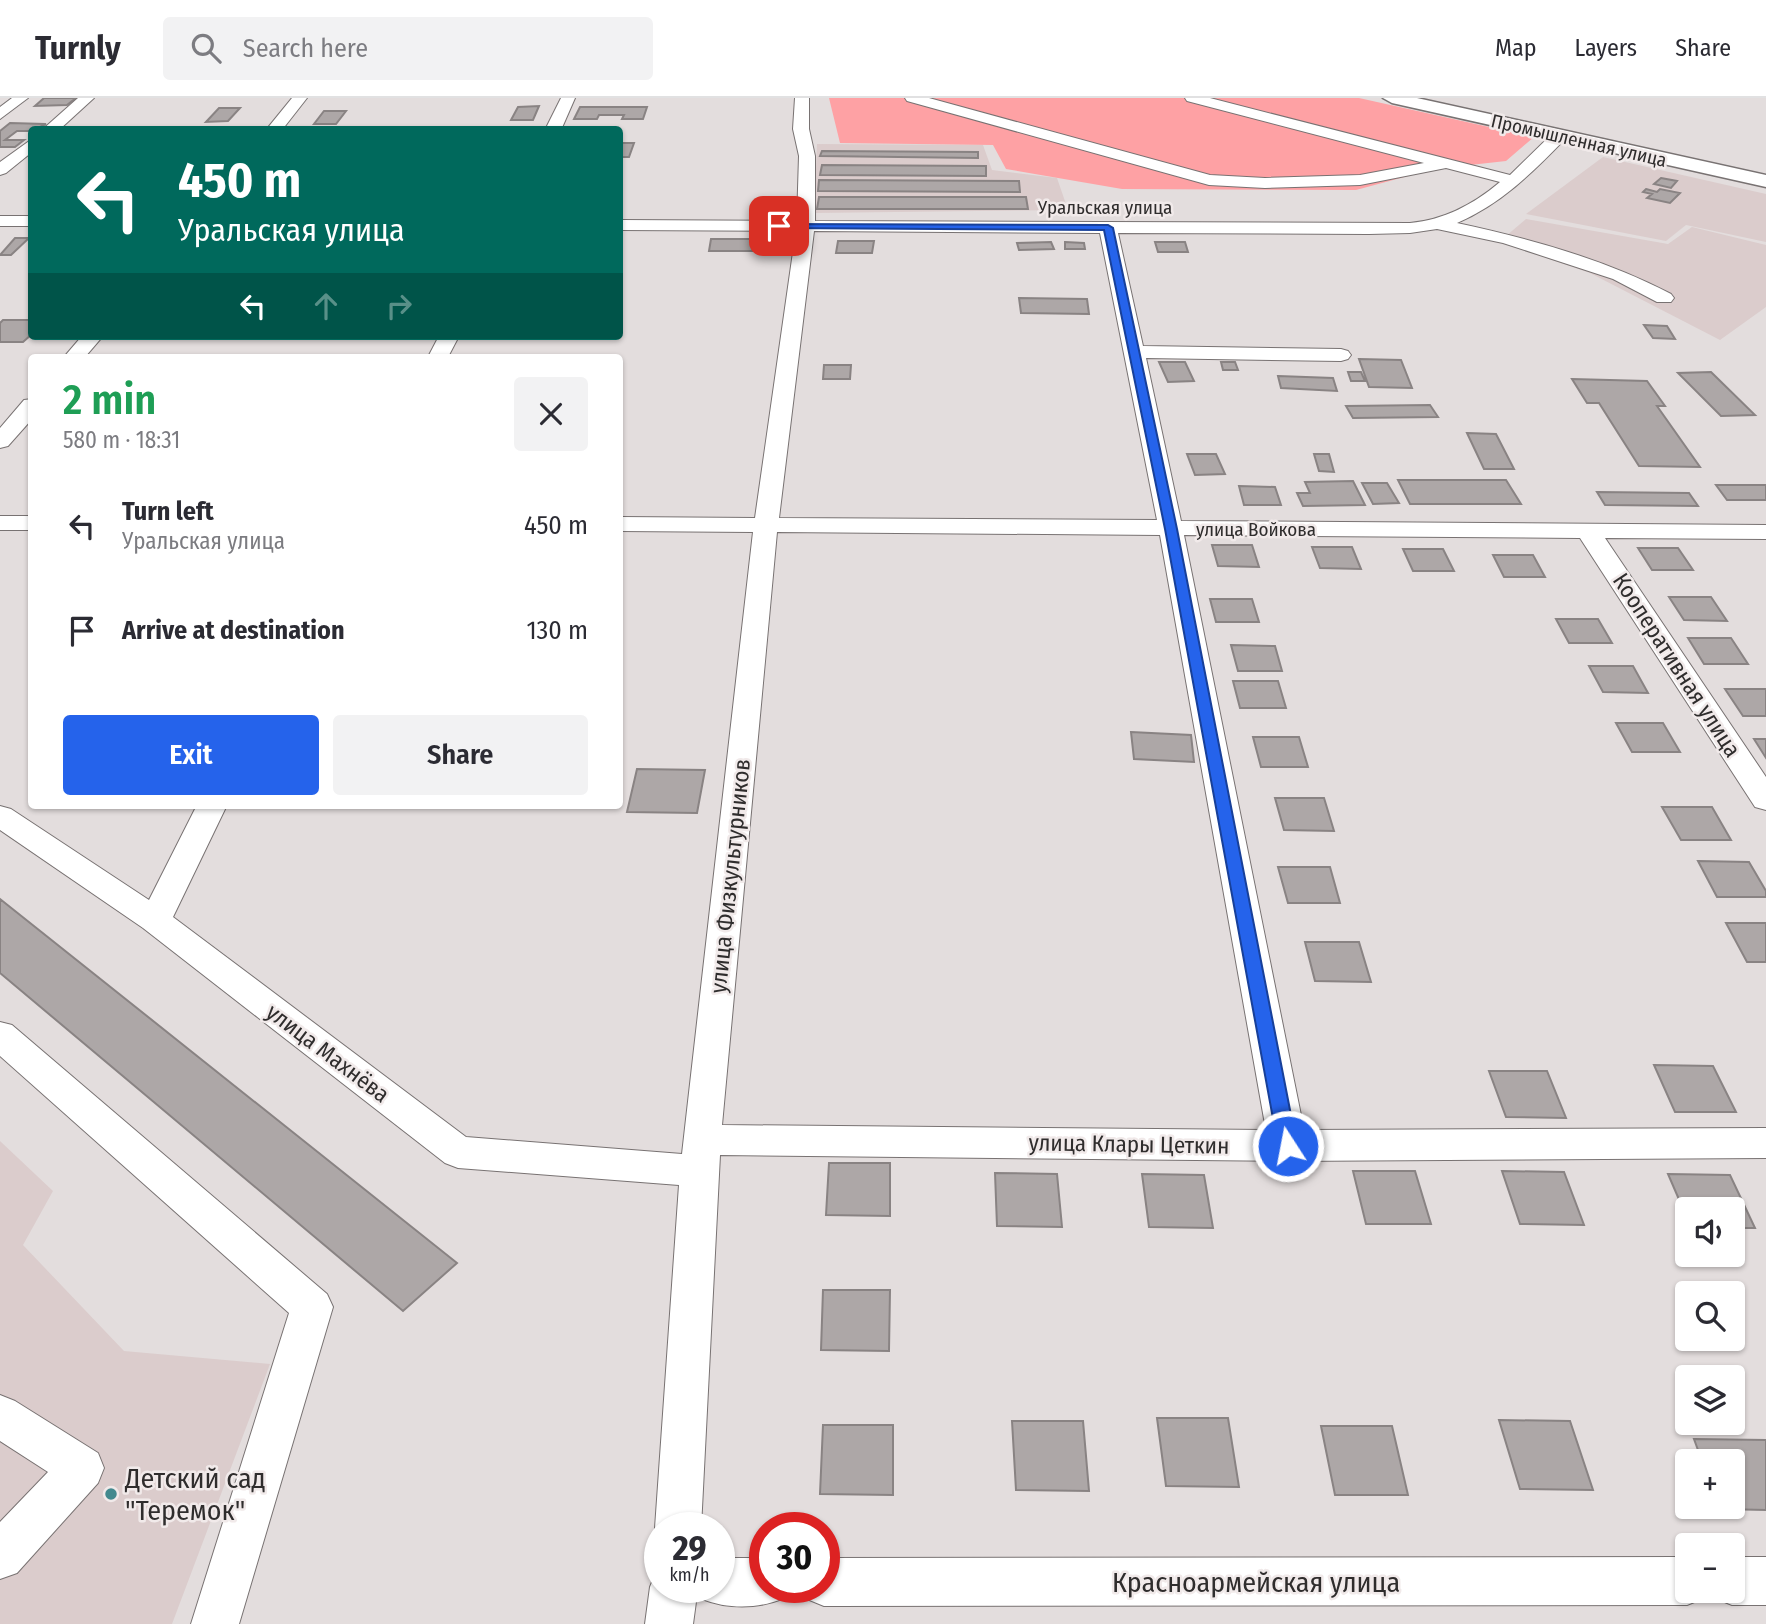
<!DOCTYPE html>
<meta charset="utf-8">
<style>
:root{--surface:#fff;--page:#f2f2f3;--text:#2b2b33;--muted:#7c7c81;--line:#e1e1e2;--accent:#2563eb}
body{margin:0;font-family:"Fira Sans Condensed",sans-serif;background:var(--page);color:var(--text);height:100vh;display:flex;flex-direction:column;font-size:26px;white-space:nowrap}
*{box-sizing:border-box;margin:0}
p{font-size:23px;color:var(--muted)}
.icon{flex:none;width:38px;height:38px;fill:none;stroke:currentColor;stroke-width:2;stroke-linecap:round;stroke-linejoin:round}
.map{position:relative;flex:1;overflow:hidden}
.panel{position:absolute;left:28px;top:256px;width:595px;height:455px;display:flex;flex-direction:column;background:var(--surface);border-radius:7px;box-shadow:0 2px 5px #0004}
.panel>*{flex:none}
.guide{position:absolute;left:28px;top:28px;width:595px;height:214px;border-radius:7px;box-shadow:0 2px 5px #0004;background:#00695c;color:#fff;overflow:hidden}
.controls{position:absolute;left:1675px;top:1099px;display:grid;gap:14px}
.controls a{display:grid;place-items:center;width:70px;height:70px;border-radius:7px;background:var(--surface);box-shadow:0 2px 5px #0004;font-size:35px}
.speed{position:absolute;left:644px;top:1414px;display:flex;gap:14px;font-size:35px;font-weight:700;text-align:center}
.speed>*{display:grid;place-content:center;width:91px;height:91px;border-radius:50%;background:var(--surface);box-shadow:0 2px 5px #0004;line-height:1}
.speed small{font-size:18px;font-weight:400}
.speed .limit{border:10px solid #d22;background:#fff;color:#111}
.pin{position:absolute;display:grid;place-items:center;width:60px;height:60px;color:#fff;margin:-30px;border-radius:14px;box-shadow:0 4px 10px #0006}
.me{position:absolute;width:77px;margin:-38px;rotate:349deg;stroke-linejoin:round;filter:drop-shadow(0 0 5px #0008)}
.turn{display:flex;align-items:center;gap:24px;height:147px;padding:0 35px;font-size:32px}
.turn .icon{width:91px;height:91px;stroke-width:2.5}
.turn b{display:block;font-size:49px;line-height:60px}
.lanes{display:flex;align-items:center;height:66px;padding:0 35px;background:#0003;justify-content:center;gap:35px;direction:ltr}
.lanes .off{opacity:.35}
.round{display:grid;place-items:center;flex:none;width:74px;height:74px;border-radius:7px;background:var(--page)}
.overview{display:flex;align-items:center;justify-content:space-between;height:119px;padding:0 35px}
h1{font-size:42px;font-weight:600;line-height:52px;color:#1e9e55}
.primary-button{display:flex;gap:14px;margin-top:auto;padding:14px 35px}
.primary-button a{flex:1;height:80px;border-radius:7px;background:var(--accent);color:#fff;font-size:28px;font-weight:600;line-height:80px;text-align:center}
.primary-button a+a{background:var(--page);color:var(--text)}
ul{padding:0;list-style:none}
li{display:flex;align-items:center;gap:21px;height:105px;padding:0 35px}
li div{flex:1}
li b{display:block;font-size:26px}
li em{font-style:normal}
header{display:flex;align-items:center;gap:42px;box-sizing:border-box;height:98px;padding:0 35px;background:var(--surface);border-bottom:2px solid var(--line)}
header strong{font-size:33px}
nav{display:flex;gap:38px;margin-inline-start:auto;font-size:24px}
.search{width:490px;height:63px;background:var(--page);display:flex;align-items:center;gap:18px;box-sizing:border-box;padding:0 24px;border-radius:7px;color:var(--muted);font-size:26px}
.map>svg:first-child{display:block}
.built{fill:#dbcccc}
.green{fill:#fea1a4}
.building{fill:#ada7a7;stroke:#898383;stroke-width:2}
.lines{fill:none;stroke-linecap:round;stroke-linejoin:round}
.minor-casing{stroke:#787272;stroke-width:2}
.major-casing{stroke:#787272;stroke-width:3}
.minor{fill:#fff;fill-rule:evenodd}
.major{fill:#fff;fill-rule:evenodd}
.route{fill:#2563eb;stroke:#184099;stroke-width:2}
.poi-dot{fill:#42898e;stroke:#f1eaea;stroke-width:2.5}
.labels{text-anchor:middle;stroke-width:5;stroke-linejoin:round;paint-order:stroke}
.far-street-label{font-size:19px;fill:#2f2d2d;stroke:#f1eaea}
.street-label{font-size:23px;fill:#2f2d2d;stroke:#f1eaea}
.near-poi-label{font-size:28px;fill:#2f2d2d;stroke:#f1eaea;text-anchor:start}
.near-street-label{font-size:28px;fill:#2f2d2d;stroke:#f1eaea}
</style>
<header>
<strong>Turnly</strong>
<div class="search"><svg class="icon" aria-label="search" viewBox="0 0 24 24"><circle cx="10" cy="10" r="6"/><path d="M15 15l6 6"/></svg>Search here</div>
<nav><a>Map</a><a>Layers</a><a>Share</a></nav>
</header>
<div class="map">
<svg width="1766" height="1526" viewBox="0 0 1766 1526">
<rect width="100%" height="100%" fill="#e3dddd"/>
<!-- built -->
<path class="built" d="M817,46L983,47L992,72L1057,80L1068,112L814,115Z
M1603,59L1766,96V144L1686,127L1666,143L1526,116Z
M1526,121L1668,146L1692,129L1766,147V209L1720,242L1590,175L1499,144Z
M0,1043L53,1093L23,1147L124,1253L270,1266L172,1526H0Z"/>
<!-- green -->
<path class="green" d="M829,0H1359L1534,39L1506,63L1434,71L1356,92L1122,91L1006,71L993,47L840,45Z"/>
<!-- building -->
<path class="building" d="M44,0H76L67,7L35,8Z
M539,8L533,22H511L518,9Z
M580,9H647L643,21H622L624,17H599L597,21H574Z
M219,10H240L228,23L206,24Z
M324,13H346L336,26H314Z
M10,25L46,26L32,33H17L5,42H24L15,49H0V33Z
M620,45H634L629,59H620Z
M822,53L978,54V60L820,58Z
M822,67L986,68V78L820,77Z
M1661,80L1677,83L1671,90L1654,86Z
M819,82L1019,83L1020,94L818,93Z
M1646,91L1657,94L1660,91L1680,95L1670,105L1647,100L1652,96L1643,94Z
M819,99H1026L1028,111H817Z
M15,140H29L11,157H0Z
M711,141H759L757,153H709Z
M838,143H874L872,155H836Z
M1051,144L1054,151L1019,152L1017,145Z
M1065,144L1084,145L1085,151H1065Z
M1155,144H1185L1188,154H1158Z
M1019,200L1087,201L1089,216L1021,215Z
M3,222H32V236L23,244H0V225Z
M1644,227L1667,228L1675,241L1653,240Z
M1359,261L1401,262L1412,290L1369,289Z
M1159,264H1185L1194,283L1168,284Z
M1221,264H1235L1238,272H1223Z
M824,267H851L850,281H823Z
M1348,274H1361L1365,283H1351Z
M1711,274L1755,317L1721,318L1678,275Z
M1278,278L1333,280L1337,293L1281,290Z
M1572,281L1647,283L1665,308H1657L1700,369L1639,368L1599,305H1587Z
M1430,307L1438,319L1353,320L1346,308Z
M1467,335L1496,336L1514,371H1484Z
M1187,356H1216L1225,376L1195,377Z
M1314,356H1329L1334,374L1319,373Z
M1398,382H1506L1521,406H1410Z
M1353,383L1365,407L1303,408L1297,395H1310L1305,384Z
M1362,385H1387L1399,405L1373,406Z
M1716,387H1766V402H1727Z
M1239,388L1275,389L1281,407H1244Z
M1597,394L1689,395L1698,408L1605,407Z
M1212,447H1252L1259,469L1218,468Z
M1312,449H1352L1361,471L1320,470Z
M1638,450H1678L1693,472H1652Z
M1403,451H1443L1454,473H1413Z
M1493,457H1533L1545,479H1504Z
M1669,499H1711L1727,523L1684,522Z
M1210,501H1252L1259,524H1216Z
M1556,521H1598L1612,545H1569Z
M1688,540H1731L1748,566H1704Z
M1231,547L1275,548L1282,573H1238Z
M1589,568H1633L1648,595L1603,594Z
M1233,583H1278L1286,610H1240Z
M1725,591H1766V618H1743Z
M1616,625H1663L1680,654H1632Z
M1131,634L1191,637L1194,664L1134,661Z
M1253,639H1299L1308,669H1261Z
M1754,641H1766V660Z
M637,671L705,672L697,715L627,714Z
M1275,700H1324L1334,733L1284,732Z
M1662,709H1712L1731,742H1681Z
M1698,763L1749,764L1766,793V799H1717Z
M1278,769H1330L1340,805H1288Z
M0,801L457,1165L403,1213L0,875Z
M1726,825H1766V864H1747Z
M1305,844H1359L1371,884L1315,883Z
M1654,967L1713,968L1736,1014H1675Z
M1489,973H1547L1566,1020L1506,1019Z
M829,1065H890V1118L826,1117Z
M1353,1073H1415L1431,1126H1366Z
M1502,1073L1564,1074L1584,1127L1520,1126Z
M995,1075L1057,1076L1062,1129L997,1128Z
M1142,1076L1204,1077L1213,1130L1149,1129Z
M1668,1076L1730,1077L1755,1130H1732V1111H1687V1120Z
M823,1192H890L889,1253L821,1252Z
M1157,1320H1228L1239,1389L1166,1388Z
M1499,1322L1570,1323L1593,1392L1520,1391Z
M1012,1323H1083L1089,1393L1016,1392Z
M823,1327H893V1397L820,1396Z
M1321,1328H1392L1408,1397H1335Z
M1694,1341L1766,1342V1412L1721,1411L1720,1409H1732V1363H1702Z"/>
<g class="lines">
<!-- minor casing -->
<g class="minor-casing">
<path id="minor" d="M12,0H28L0,21V9Z
M78,0H94L59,32H42Z
M292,0H307L282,32H266Z
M561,0H575L561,32H545Z
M795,0H809V31L815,58V123L1410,125C1444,122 1474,106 1500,84L1446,70L1360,87L1265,90L1209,87L907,3L905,0H929L1210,77L1265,80L1360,77L1424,65L1187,3L1185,0H1210L1510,77L1553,35H1565L1567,38L1565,41C1532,75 1501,106 1457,125C1531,141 1604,161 1671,196L1674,200L1671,204H1657L1613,181L1503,145L1437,131L1410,135L1369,136L1118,135L1143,248L1341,251L1348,253L1351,257L1348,261L1341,263L1146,260L1181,423L1766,427V441L1605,440L1766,679V712L1755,709L1580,440L1184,437L1304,1032L1766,1030V1060L1288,1063L720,1057L701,1430H660V1442L655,1430L679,1087L458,1070L445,1065L143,830L0,732V708L11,711L149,802L197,707H227L173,819L466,1039L682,1056L753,434L620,433V419L755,420L796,133L620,132V122L797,123L799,58L793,31ZM814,133L1100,135L1157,422L779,420ZM777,434L1160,437L1266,1032L722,1027Z
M32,41V54L6,75L0,77V64Z
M0,118H32V128H0Z
M82,238H103L85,259H64Z
M439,238H459L448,259H428Z
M32,301V321L8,348L0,350V330L24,302Z
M0,418H32V432H0Z
M0,924L12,927L327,1196L333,1209L239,1526H191L289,1215L0,958Z
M0,1297L15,1303L98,1355L104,1370L98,1385L17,1475L0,1481V1424L48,1374L0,1343Z
M1687,1459V1493H1707L1704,1500L1687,1507L824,1508L807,1501L803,1489H824V1460Z
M1732,1459H1766V1507H1732L1715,1500L1712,1493H1732Z
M719,1460H765V1489H786L782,1501C757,1511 727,1511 702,1501L698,1489L693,1526H645L650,1489L657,1472L660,1471V1489H719Z"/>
</g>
<!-- major casing -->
<g class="major-casing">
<path id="major" d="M1383,0H1417L1766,77V89L1392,5Z"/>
</g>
<!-- minor -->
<use href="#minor" class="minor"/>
<!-- major -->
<use href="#major" class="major"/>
</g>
<!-- route -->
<path class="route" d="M776,126L1108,127L1113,130L1177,431L1297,1048L1295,1053L1288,1056L1281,1053L1278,1048L1165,431L1104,132L779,130L775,128Z"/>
<!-- markers -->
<circle class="poi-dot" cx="111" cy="1396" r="7"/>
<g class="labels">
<!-- far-street labels -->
<g class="far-street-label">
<text transform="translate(1579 42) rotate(13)" y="7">Промышленная улица</text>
<text x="1105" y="116">Уральская улица</text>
<text x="1256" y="438">улица Войкова</text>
</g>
<!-- street labels -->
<g class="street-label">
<text transform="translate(1677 567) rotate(57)" y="8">Кооперативная улица</text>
<text transform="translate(730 778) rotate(-84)" y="8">улица Физкультурников</text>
<text transform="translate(328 955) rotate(37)" y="8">улица Махнёва</text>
<text transform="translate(1129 1046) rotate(1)" y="8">улица Клары Цеткин</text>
</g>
<!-- near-poi labels -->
<g class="near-poi-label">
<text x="125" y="1390">Детский сад<tspan x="125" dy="32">"Теремок"</tspan></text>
</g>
<!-- near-street labels -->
<g class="near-street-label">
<text x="1256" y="1494">Красноармейская улица</text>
</g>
</g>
</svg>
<div class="controls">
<a><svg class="icon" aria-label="sound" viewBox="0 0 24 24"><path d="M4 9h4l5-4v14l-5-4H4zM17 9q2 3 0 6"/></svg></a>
<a><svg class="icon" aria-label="search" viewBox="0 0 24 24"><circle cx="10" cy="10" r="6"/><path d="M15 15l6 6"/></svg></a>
<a><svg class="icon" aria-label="layers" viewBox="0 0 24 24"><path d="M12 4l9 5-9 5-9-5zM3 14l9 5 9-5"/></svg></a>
<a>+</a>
<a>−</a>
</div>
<div class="speed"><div>29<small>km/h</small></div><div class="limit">30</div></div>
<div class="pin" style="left:779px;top:128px;background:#d93025"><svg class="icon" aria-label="arrive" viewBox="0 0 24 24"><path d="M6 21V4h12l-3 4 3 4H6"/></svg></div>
<svg class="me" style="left:1288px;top:1048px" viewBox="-20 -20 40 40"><circle r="17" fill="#2563eb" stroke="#fff" stroke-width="3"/><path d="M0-11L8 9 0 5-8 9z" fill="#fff"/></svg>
<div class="guide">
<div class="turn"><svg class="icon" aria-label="left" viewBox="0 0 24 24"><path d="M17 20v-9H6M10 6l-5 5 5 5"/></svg><div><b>450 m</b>Уральская улица</div></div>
<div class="lanes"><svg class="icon" aria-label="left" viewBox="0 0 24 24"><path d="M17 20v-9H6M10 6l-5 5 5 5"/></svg><svg class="icon off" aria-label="ahead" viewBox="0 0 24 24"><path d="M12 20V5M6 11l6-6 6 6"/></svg><svg class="icon off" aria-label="right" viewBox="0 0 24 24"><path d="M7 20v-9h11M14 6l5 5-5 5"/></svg></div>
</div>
<section class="panel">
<div class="overview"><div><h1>2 min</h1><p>580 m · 18:31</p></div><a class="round"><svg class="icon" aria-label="close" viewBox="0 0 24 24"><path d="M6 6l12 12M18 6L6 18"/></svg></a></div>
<ul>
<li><svg class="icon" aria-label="left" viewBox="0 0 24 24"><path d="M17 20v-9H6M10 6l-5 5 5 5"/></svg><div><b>Turn left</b><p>Уральская улица</p></div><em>450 m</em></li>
<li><svg class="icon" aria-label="arrive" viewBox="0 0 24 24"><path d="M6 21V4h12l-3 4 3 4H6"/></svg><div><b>Arrive at destination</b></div><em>130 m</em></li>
</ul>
<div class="primary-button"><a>Exit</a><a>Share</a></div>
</section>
</div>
